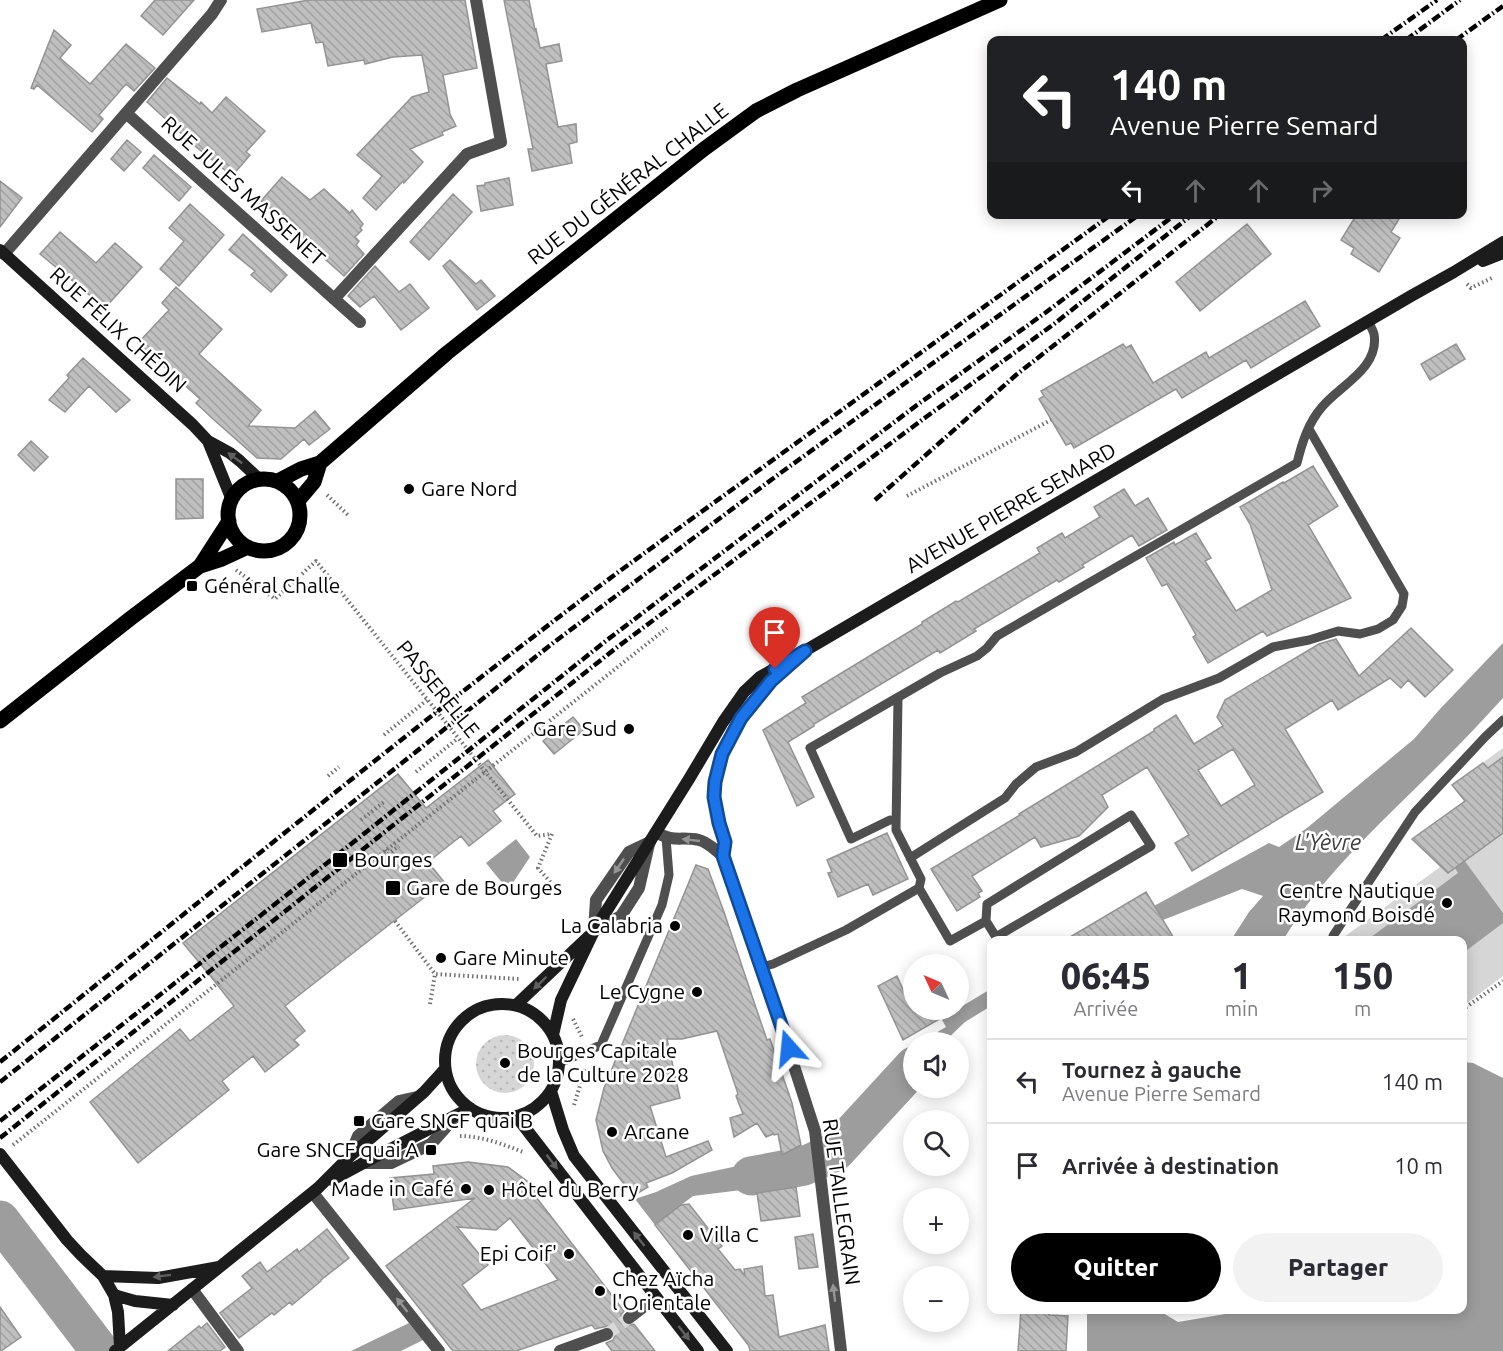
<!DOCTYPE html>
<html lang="fr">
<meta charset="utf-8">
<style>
:root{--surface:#fff;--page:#f2f2f3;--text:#2b2b33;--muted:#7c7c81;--line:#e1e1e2;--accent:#000}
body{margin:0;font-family:Ubuntu,sans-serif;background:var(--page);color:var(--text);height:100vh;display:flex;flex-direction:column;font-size:22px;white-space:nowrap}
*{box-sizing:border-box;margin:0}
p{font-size:20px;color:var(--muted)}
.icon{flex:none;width:33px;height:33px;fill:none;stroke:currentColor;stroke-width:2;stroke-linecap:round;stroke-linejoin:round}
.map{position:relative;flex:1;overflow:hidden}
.details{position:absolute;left:987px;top:936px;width:480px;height:378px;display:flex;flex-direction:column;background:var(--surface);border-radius:12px;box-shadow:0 3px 15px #0003}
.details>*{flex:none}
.guide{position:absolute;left:987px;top:36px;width:480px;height:183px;border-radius:12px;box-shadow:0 3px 15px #0003;background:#202124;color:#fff;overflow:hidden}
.needle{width:39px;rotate:314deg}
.controls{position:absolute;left:903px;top:954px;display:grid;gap:12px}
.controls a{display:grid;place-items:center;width:66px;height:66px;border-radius:50%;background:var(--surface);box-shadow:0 3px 15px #0003;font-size:30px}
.pin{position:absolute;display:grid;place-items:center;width:51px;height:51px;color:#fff;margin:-62px -26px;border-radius:50% 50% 50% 0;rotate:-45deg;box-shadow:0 0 6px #0007}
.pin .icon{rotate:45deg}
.me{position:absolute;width:66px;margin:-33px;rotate:342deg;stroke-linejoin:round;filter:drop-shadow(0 0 4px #0008)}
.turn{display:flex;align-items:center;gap:21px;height:126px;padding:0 24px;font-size:27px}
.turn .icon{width:78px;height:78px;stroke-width:2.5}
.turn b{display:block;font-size:42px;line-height:51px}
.lanes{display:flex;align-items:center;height:57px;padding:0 24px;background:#0003;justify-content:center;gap:30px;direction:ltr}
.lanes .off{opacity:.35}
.eta{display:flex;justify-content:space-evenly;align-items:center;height:102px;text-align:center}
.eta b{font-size:36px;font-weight:800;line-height:42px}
.button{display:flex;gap:12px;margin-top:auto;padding:12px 24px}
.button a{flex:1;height:69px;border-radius:36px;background:var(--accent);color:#fff;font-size:24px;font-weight:800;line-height:69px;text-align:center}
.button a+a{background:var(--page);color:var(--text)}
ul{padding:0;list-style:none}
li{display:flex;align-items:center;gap:18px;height:84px;padding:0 24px;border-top:2px solid var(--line)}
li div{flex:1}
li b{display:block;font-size:22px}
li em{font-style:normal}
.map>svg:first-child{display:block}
.grass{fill:url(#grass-dots)}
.garden{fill:#d6d6d6}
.water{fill:#9d9d9d}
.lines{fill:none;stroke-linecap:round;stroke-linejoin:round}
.river{stroke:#9d9d9d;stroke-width:39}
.building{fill:url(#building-back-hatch);stroke:#939393;stroke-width:1.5;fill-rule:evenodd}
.street-tunnel{stroke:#d9d9d9;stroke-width:12;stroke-dasharray:12 6;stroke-linecap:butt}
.path{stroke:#717171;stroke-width:4;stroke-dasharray:1.5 3;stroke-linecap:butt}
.lane{stroke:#4f4f4f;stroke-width:9}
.street{stroke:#4f4f4f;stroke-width:12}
.secondary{stroke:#1c1c1c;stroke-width:12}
.primary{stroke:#000;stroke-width:15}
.rail{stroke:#000;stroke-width:4.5;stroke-dasharray:9 3 1.5 3;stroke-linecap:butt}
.oneway{fill:#606060}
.oneway2{fill:#959595}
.route-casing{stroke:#114b97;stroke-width:15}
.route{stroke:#1a73e8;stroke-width:10}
.poi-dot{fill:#000;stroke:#fff;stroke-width:2}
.labels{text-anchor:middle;stroke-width:5;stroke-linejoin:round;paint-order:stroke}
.street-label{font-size:21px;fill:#000;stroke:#fff}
.poi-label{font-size:21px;fill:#000;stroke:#fff;text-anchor:start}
.water-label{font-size:22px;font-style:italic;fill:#3e3e3e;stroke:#fff}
</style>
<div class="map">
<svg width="1503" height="1351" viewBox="0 0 1503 1351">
<defs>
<pattern id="grass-dots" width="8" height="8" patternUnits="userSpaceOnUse" patternTransform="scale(1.5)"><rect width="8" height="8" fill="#d6d6d6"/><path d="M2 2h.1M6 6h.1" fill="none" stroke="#b6b6b6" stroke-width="1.8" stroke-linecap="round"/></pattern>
<pattern id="building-back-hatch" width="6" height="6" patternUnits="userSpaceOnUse" patternTransform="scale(1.5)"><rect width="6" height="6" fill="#bfbfbf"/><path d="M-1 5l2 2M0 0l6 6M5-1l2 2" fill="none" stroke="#a2a2a2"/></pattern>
</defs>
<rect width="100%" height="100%" fill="#fff"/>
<!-- grass -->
<path class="grass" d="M476 1064a29 29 0 1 1 58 0a29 29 0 1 1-58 0Z"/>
<!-- garden -->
<path class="garden" d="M1503,748V976L1463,1006L1462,940H1340L1440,867L1412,839L1465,801L1452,785Z"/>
<!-- water -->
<path class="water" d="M1503,643V698C1483,720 1463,741 1442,762C1386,818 1325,872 1283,940H1231L1249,912L1263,896L1242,889L1163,920L1154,906L1269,843L1279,847L1307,828L1414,739L1440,709Z
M516,839L530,857L508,890L486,863Z
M1461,856L1503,913V923L1463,953L1462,940H1367L1458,873L1452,863Z
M989,990L991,995V1006L965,1022L944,1042H926L939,1031L946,1027L941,1018L955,1010H958L959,1008Z
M913,1055V1079L838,1170L832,1132Z
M1463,1062L1473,1063L1503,1078V1351H1087V1310H1158L1178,1322L1249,1310H1462Z
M801,1144L807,1182L693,1196L655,1225L635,1199L656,1192L691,1176L779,1157Z
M409,1323L423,1340L401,1351H351Z"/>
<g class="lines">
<!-- river -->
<path class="river" d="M751,1176L804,1166L835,1152L914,1066
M0,1220L100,1351"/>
</g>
<!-- building -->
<path class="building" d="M155,0H194L163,35L141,16Z
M309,0H465L477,68L443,75L450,114L456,126L442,132L443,135L410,149L423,162L404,183L403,181L376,210L363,198L382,176L357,155L412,97L429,92L422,55L393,57L365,64L364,60L328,66L323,42L316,43L311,23L262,32L257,9Z
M504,0H529L535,30L536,29L540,48L559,44L562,61L546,64L558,127L576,124L577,142L569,144L572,163L532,171L528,149H533Z
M54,30L71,45L60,58L90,84L126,44L155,68L134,91L126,84L99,115L103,119L92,132L37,85L34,89L31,88Z
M167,78L200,104L201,102L212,113L226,97L265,131L246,152L250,155L232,176L195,146L147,102Z
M127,140L141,152L124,171L111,159Z
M154,155L191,187L179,201L143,168Z
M282,177L310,200L324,189L350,213L352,210L363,224L360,228L362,230L355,237L359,241L356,245L364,254L344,276L290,228L291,226L261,201Z
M509,178L513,205L481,211L477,186L485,185V183Z
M0,181L22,198L0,227Z
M453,194L472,212L429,260L410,242Z
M190,204L224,235L179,286L160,269L184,241L169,228Z
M1357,214H1402L1391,232L1400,238L1379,272L1351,254L1354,248L1341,240Z
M1247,224L1271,254L1200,311L1176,282Z
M60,232L96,263L115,243L142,267L105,308L40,254Z
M243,234L287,275L271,292L251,275L255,271L229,250Z
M450,260L476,284L481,280L495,296L477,310L443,266Z
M375,266L399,292L410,284L429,308L401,330L374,296L360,307L348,296Z
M176,287L222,329L199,354L261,410L248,426L295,428L315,411L330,429L309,445L304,439L281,459L257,458L213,419L196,403L200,399L138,343L169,310L162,303Z
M1305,301L1320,326L1251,368L1246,360L1182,398L1176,389L1074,448L1071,443L1066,445L1039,399L1044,396L1041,391L1123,344L1126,348L1131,345L1153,383L1206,352L1209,358Z
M1456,344L1465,359L1430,380L1421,364Z
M83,358L130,400L116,412L89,386L65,412L49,400L69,378L67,375Z
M31,441L48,457L34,471L18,455Z
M1313,466L1338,506L1308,525L1351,598L1267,636L1263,631L1208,663L1193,637L1196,635L1167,584L1162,586L1146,558L1174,542L1175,545L1196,533L1211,558L1205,561L1236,611L1272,590L1250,524L1240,507L1283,482L1284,483Z
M176,479H203V518L176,519Z
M1124,489L1135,506L1148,498L1167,530L1139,546L1132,535L1082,565L1084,567L1059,582L1057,580L974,629L976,631L940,653L938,650L814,724V726L788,742L814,797L797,806L763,730L806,703L802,697L922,624V622L956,601L958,602L1040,553L1037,548L1062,533L1065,538L1100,517L1094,507Z
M1411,628L1453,670L1425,697L1408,680L1401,688L1390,678L1338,710L1332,700L1285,729L1323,792L1192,871L1175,843L1189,835L1147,767L1102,795L1108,807L1079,836L1041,847L1035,837L972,876L982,891L978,893L980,897L957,911L931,869L1020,815L1019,814L1154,731V729L1176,715L1194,744L1223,726L1217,717L1225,700L1319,644L1336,639L1359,676ZM1233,749L1255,785L1221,806L1198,770Z
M573,717L584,730L554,754L543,741Z
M1503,757V833L1448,873L1412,839L1465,801L1452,785L1483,763L1488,768Z
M488,760L515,794L493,811L501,821L469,846L461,836L428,862L444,882L285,1006L305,1031L294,1040L299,1045L265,1072L253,1056L222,1081L229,1090L138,1163L90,1102L180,1029L190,1041L234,1006L212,978L183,943L398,774L426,808Z
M887,833L908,879L873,895L868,884L838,897L828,873L832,872L827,860Z
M696,865L708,869L724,912L754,1002L767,1040L770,1039L792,1103L801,1145L782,1155L778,1134L774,1135L773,1134L766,1137L757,1123L734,1137L730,1118L743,1114L736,1096L738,1094L717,1031L682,1039H667L680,1098L650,1106L666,1157L708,1141L712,1150L672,1173L646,1183L648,1187L633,1196L612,1168L603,1151L596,1120L604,1088Z
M1146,892L1175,940H1065Z
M897,976L909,1003L914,1000V1010H955L903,1040L878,986Z
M468,1162L508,1167L542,1192L536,1197L624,1311L621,1315L622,1323L626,1326L634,1324L655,1351H612L606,1343L613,1340L615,1336V1332L613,1328L608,1326L595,1329L592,1325L516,1351H453L386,1266L475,1198L394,1210L390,1178L434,1174L433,1166ZM510,1218L558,1280L481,1310L462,1285L488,1265L457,1227L496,1230Z
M796,1187L800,1216L761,1221L757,1193Z
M689,1204L722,1246L718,1249L735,1270L740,1269L745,1276L744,1269L762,1266L765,1296L773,1295L779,1337L825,1325L829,1351H750L749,1346L655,1225L681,1205Z
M327,1229L349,1258L321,1280V1281L292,1305L290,1302L274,1315L272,1313L239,1338L220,1313L252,1288L242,1276L260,1262L267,1272L297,1249L299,1252Z
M813,1234L818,1267L799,1269L795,1237Z
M0,1307L21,1337L1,1351H0Z
M1021,1310H1049V1315L1068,1316L1066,1351H1018Z
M207,1323L225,1347L220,1351H168L199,1326L201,1328Z"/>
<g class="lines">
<!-- street-tunnel -->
<path class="street-tunnel" d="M607,1334L629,1318"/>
<!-- path -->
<path class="path" d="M1467,284L1471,288L1494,277
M327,495L349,516
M907,496L1051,420
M236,570L275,599L316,561L537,836L552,834L538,868L552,884
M384,735L427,700
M416,772L457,739
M328,776L339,767
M361,820L384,802
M385,850L388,854L399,846
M395,921L435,974L519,979
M430,1004L435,974
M1462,1010L1503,981
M573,1019L583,1039
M574,1105L585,1069
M460,1136C481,1136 503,1144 523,1152
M13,1145L667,628"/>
<!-- lane -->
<path class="lane" d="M890,820L851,839L810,748L940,673L977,656L987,648L997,636L1297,463C1302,443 1308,423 1322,407C1339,386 1380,368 1374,334C1373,330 1370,325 1368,321
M910,858L1005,798L1016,784L1036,767L1076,752L1163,699L1219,678L1273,647L1309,640L1338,631L1360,634L1378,629L1393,620L1402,606L1404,594L1309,429
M919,888L950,941L986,921L987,904L1131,815L1151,846L996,937L986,921
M1333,936L1415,812L1485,737L1503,720
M762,967L773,964L846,930L919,888L921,879L896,830L898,697
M559,1063L601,1045L662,905L669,875L666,838"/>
<!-- street -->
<path class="street" d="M126,113L360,322
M4,254L212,14L221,0
M334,299L467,154L501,142L476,0
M793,661L771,681L741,719L722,754L715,782L714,797L719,823L725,842L723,856L762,967L815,1131L841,1351
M656,832C673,843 681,836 699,840C708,842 716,851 723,856
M594,931L596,900L629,852L650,842
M594,931L621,916L639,888L649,844
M349,1157L358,1136L366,1129L399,1101L417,1097
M363,1163H391L431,1144L456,1116
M313,1193L439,1351
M192,1289L238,1351
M629,1318L656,1297
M560,1351L607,1334"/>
<!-- secondary -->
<path class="secondary" d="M0,250L193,425L208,441L230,453L240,461L259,479
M1483,261L1503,253
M208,441L232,500
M445 1061a57 57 0 1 1 114 0a57 57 0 1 1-114 0Z
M516,1005L589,936
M553,1035L561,1000L594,931L689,779L723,722L744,692L760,677L1411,296L1454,272L1503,242
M551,1091L563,1130L574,1156L727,1351
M516,1116L698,1351
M0,1154L67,1240L81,1255L103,1276L114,1295L118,1312L120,1347
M332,1180L371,1159L470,1108
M103,1276L158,1278L219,1267
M114,1295L135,1301L173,1305
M115,1351L318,1188L349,1157L424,1092L445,1069"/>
<!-- primary -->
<path class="primary" d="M228 515a36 36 0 1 1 72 0a36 36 0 1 1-72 0Z
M278,481L301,469L320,463L447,353L704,149L756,111L797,90L1000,0
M298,501L314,482L320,463
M200,566L229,521
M0,721L131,618L200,566L222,559L248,547"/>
<!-- rail -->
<path class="rail" d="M1381,40L1437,0
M1406,40L1460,0
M1456,40L1503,6
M875,500L1016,375L1221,214
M0,1062C205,898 407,731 617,573L1112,214
M0,1082L553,643L779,474L1140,214
M0,1121L336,856L607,640L917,405L1045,313L1176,214
M0,1138L616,648L926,417L1054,324L1193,214"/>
</g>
<!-- one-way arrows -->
<defs><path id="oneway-solid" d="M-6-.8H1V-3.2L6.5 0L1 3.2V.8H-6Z" transform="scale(1.5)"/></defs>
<g class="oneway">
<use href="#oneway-solid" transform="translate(235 458) rotate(-144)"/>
<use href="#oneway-solid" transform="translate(540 983) rotate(136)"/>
<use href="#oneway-solid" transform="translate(552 1162) rotate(53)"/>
<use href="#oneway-solid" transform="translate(639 1239) rotate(-128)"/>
<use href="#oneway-solid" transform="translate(162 1276) rotate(173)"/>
<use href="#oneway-solid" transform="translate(684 1333) rotate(52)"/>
</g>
<g class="oneway2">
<use href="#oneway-solid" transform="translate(691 840) rotate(-174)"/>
<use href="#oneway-solid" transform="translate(619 866) rotate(124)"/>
<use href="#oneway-solid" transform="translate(834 1293) rotate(-97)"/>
<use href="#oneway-solid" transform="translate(402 1305) rotate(-128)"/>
</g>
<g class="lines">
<!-- route casing -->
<g class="route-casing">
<path id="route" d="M775,669L805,651L771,681L741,718L722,754L715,782L714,797L719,823L725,842L723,856L789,1048"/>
</g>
<!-- route -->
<use href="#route" class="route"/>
</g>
<!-- markers -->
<g class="poi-dot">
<circle cx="409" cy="489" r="6"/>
<rect x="186" y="580" width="12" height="12" rx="3"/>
<circle cx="629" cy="729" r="6"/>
<rect x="332" y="852" width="16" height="16" rx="3"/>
<rect x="385" y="880" width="16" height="16" rx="3"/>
<circle cx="1447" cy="903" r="6"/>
<circle cx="675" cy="926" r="6"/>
<circle cx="441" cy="958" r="6"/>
<circle cx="697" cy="992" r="6"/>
<circle cx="505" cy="1063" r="6"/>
<rect x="353" y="1115" width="12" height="12" rx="3"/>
<circle cx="612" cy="1132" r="6"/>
<rect x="425" y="1144" width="12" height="12" rx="3"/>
<circle cx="466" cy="1189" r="6"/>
<circle cx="489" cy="1190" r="6"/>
<circle cx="688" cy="1235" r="6"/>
<circle cx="569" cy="1254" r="6"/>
<circle cx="600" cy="1291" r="6"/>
</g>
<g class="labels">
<!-- street labels -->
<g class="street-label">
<text transform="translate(628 184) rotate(-38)" y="7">RUE DU GÉNÉRAL CHALLE</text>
<text transform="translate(243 191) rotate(42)" y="7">RUE JULES MASSENET</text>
<text transform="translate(118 330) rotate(42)" y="7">RUE FÉLIX CHÉDIN</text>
<text transform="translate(1011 508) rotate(-30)" y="7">AVENUE PIERRE SEMARD</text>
<text transform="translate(438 689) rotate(51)" y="7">PASSERELLE</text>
<text transform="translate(841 1202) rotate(82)" y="7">RUE TAILLEGRAIN</text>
</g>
<!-- poi labels -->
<g class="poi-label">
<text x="421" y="496">Gare Nord</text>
<text x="204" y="593">Général Challe</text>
<text x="617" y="736" text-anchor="end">Gare Sud</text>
<text x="354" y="867">Bourges</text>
<text x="406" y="895">Gare de Bourges</text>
<text x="1435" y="898" text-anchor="end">Centre Nautique<tspan x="1435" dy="24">Raymond Boisdé</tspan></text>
<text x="663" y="933" text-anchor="end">La Calabria</text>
<text x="453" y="965">Gare Minute</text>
<text x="685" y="999" text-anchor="end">Le Cygne</text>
<text x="517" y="1058">Bourges Capitale<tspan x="517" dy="24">de la Culture 2028</tspan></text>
<text x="371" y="1128">Gare SNCF quai B</text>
<text x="624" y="1139">Arcane</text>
<text x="419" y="1157" text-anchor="end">Gare SNCF quai A</text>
<text x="454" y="1196" text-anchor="end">Made in Café</text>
<text x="501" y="1197">Hôtel du Berry</text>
<text x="700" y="1242">Villa C</text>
<text x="557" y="1261" text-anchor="end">Epi Coif'</text>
<text x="612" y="1286">Chez Aïcha<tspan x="612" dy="24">l'Orientale</tspan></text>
</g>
<!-- water labels -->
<g class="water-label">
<text x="1328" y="850">L'Yèvre</text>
</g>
</g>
</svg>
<div class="controls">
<a><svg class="needle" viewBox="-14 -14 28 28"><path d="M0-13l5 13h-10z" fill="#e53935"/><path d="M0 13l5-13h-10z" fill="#7c7c81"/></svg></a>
<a><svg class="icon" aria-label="sound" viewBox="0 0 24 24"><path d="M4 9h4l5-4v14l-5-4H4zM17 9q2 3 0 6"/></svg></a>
<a><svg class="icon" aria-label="search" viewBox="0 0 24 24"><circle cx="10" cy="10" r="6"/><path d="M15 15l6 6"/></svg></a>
<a>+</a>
<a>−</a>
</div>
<div class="pin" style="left:775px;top:669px;background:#d93025"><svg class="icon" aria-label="arrive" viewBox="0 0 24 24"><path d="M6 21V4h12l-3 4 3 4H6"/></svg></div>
<svg class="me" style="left:789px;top:1048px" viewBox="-20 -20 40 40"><path d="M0-17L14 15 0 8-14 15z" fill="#1a73e8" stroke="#fff" stroke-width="4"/></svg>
<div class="guide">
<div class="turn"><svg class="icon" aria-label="left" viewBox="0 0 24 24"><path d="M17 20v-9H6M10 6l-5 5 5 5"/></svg><div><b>140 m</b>Avenue Pierre Semard</div></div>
<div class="lanes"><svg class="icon" aria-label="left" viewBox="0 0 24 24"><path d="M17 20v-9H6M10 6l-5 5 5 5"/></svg><svg class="icon off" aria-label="ahead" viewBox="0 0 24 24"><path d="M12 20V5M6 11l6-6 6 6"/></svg><svg class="icon off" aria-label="ahead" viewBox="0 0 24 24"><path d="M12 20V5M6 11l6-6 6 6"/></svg><svg class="icon off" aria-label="right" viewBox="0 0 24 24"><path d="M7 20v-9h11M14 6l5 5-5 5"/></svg></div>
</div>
<section class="details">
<div class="eta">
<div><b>06:45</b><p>Arrivée</p></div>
<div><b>1</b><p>min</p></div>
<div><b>150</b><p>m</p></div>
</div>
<ul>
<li><svg class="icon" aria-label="left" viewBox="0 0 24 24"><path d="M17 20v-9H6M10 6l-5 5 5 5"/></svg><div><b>Tournez à gauche</b><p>Avenue Pierre Semard</p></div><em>140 m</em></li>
<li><svg class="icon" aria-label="arrive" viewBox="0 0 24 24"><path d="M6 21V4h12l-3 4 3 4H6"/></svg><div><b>Arrivée à destination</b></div><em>10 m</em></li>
</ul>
<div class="button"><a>Quitter</a><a>Partager</a></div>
</section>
</div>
